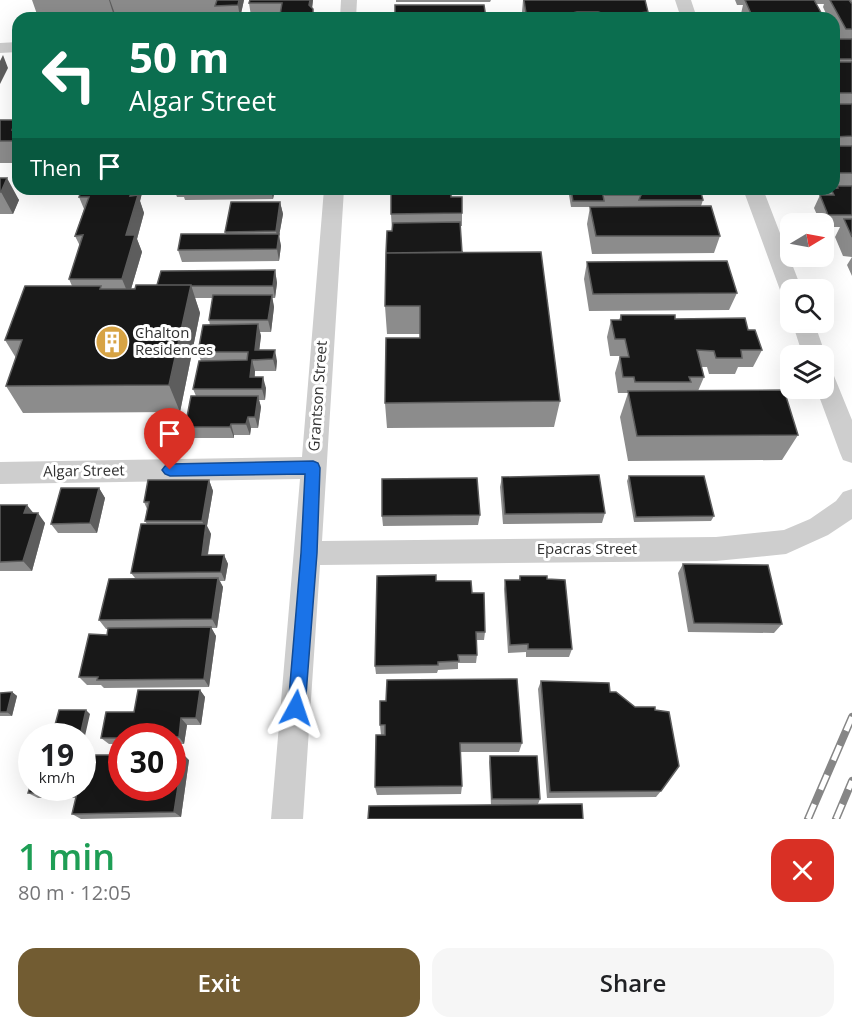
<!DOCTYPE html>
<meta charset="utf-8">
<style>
:root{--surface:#fff;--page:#f6f6f6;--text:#202124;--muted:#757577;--accent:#725c32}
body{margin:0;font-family:"Open Sans",sans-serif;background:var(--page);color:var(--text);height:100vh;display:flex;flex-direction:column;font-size:22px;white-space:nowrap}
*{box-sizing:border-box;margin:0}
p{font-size:20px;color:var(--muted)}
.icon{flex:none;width:33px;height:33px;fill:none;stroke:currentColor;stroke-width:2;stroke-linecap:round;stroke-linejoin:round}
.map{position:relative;height:819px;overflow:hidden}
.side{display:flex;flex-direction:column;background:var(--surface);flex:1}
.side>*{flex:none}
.guide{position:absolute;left:12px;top:12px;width:828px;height:183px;border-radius:18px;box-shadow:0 6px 24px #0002;background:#0b6e4f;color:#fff;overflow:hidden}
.needle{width:39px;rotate:80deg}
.fabs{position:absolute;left:780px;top:213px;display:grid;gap:12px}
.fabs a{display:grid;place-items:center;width:54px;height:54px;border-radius:12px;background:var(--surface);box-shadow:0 6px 24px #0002;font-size:30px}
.speed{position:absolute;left:18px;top:723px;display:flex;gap:12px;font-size:30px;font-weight:700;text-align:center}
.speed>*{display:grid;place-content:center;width:78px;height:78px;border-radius:50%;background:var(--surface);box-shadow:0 6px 24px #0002;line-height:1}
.speed small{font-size:15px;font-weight:400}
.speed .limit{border:9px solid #d22;background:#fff;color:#111}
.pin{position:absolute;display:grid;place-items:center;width:51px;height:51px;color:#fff;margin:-62px -26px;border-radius:50% 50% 50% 0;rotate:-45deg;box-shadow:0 0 6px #0007}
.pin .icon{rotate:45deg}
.me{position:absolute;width:66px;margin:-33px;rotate:5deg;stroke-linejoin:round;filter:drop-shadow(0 0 4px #0008)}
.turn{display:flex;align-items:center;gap:21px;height:126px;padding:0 18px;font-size:27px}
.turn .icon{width:78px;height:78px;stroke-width:2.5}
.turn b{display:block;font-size:42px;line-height:51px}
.then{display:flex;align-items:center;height:57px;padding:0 18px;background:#0003;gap:12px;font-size:22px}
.round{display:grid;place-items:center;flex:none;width:63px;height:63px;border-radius:18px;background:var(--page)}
.head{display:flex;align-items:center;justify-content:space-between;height:102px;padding:0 18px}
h1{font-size:36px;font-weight:600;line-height:45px;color:#1e9e55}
.cta{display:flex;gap:12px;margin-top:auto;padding:12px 18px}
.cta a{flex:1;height:69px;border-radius:18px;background:var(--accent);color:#fff;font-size:24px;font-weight:600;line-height:69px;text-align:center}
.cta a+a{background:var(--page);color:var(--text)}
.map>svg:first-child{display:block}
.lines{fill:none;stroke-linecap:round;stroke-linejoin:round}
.minor{fill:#cecece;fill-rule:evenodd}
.rail-casing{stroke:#868686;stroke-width:8}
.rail{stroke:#fff;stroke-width:5;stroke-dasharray:16;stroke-linecap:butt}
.wall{fill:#8c8c8c}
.shaded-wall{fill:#5d5d5d}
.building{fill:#181818;stroke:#5d5d5d;stroke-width:1.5}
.route{fill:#1a73e8;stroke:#114b97;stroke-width:1.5}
.labels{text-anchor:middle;stroke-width:6;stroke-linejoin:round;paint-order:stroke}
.poi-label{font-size:15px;fill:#313131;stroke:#fff;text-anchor:start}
.street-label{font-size:15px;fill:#313131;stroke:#fff}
</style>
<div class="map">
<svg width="852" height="819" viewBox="0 0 852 819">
<rect width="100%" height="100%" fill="#fff"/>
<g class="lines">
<!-- minor -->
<path class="minor" d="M341,0H357L356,18H340Z
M675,0H691L697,18H681Z
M18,42V52L0,53V43Z
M324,189H344L322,541L716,537L784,530L810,519L836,501L843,492L852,489V519L828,535L786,554L716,561L320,565L303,819H271L300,479L0,484V462L302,457Z
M743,189H763L802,290H790V298L783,296L780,290Z
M792,322H814L826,356L824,361V356H803Z
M824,368L832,371L852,420V463L843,460L840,453L816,388H824Z"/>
<!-- rail casing -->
<g class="rail-casing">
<path id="rail" d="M808,819L852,717
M836,819L852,781"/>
</g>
<!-- rail -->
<use href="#rail" class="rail"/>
</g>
<!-- wall -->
<path class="wall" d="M32,0H244L240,18H218L217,14H115L114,16L38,17Z
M250,0H313L312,8L314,18H281L280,15L251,16L249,3Z
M396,0H491L490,2H396Z
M523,0H645L648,12L647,18H523L522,12Z
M735,0H852V257L843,256L835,237L840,227H824V224H821L814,208L820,195H827L830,190H815L814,189H834V39H840L834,28V18H828L823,7L824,4H816L824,18H740L743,5H737Z
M0,120L18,123V163H0Z
M0,178L19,200L13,214H0Z
M82,189H143L140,201L144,213L137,239L142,252L131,289L275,270L277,283L275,298H272L274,307L271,332H260L261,336L259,350L277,361L276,371H255V377L266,388L265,400H259L261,407L258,428H251L250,435H234V438H189L185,427L196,396L193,389L201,361L198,352L210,325L209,320L213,298H195L200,313L180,412L23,413L6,386L16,358L5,340L72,286L69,279L80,246L75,236L84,209L79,197Z
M174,189H275L273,199L185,200L184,197H177Z
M568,189H700L703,200L701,206L720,236L714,253L592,254L587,224L590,207H571Z
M451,197L462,213V226H460L462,252L560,401L554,427L387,428L385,403L420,338V334H387L385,306L392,231L391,214Z
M280,202L283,214L279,236L281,246L279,261L182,262L178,250L226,234L225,232Z
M852,257V276L847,265Z
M587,262L737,293L729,310L589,311L584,279Z
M621,315L675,319L748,330L762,350L753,367H738L735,374H709L707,367H701L704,377L698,391L798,435L782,460L628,461L620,417L628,393H618L615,373L620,356H610L607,337L611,320H619Z
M629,476L714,516L711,521L634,522L627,481Z
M502,477L605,513L602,523L503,524L500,487Z
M209,480L213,491L207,526L211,534L208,555H224L228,564L225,581H220L223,587L217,628H211L216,636L209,687L104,688L101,685H87L79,677L107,635L108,629H106L99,620L135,578L131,573L147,524L145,521L147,509L144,502Z
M99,488L105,498L97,533H58L51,524Z
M0,505L34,513L45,523L32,571H0Z
M480,515L478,525L383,526L382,516Z
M683,564L782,624L774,633L688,632L678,573Z
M520,576L547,579L572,649L569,657H526V652L508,653L504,589L505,580H519Z
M436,581L472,593L485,632L484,640H476L477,655L476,663H458V669L438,670L437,673L376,674L375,666Z
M541,681L610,692L635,707L655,710L661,791L656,797L547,798L538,689Z
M200,690L205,697L201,725H187L184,744H172V736H122V744H109L101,738L134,712Z
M12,692L17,696L12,716H0V693Z
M380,725L522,743L519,752H460L462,786L461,794L377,795L375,787L381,735Z
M490,756L540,799L538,804L491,805L489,762Z
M189,760L181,817L81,819L72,814L76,798H38L28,793Z"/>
<!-- shaded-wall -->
<path class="shaded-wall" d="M109,0H110L115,14L114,16Z
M239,0H244L240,18L238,5Z
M310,0H313L311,17L309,5Z
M577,12L576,18H553V17Z
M3,55L8,68L0,84V61Z
M16,120L18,123V147L12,130Z
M7,178L19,200L13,214L1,192Z
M132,189H143L140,201L144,213L137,239L142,252L129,296L122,279L130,196Z
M271,189H275L273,199Z
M280,202L283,214L279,236L281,246L279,261L277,249L278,242L276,231Z
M275,270L277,283L275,298L273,286Z
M191,285L200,313L180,412L169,385Z
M272,295L274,307L271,332L268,320Z
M258,324L261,336L258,361L255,350Z
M275,350L277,361L276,371L273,359Z
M252,360L255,371L253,388L250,377Z
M263,377L266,388L265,400L262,389Z
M258,396L261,407L258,428L255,417Z
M248,417L251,428L250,435L246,424Z
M231,424L234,435V438L230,427Z
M209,480L213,491L207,526L211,534L206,564L202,555L206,529L202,521Z
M99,488L105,498L97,533L90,523Z
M27,505L35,515L24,513Z
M38,513L45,523L32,571L23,561Z
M224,555L228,564L225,581L221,572Z
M218,578L223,587L217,628L212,619Z
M211,627L216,636L209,687L204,679Z
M200,690L205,697L201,725L196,718Z
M12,692L17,696L12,716L7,712Z
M86,710L90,714L82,749V736H80Z
M181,718L187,725L184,744L179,737Z
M183,754L189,760L181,817L174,812Z"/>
<!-- building -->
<path class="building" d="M217,0H239L238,5L215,6Z
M250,0H310L309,5L313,9V15H280L282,3H249Z
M524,0H645L648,12L613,16L598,12H577L553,17V14L526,13Z
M745,0H814L824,18H803L800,13H785L788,18H753Z
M830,0H849L852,4V29H846Z
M395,5H484L486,18H395Z
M834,39H852V59H834Z
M834,62H852V93H834Z
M834,104H852V136L834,137Z
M0,120H16L12,130H18V134L15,141H0Z
M834,146H852V173H834Z
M0,178H7L1,192H0Z
M837,186H852V215H828L820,195H834L831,189L838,188Z
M82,189H132L130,196L138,195L126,235H135L122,279H69L83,235L75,236L89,197H79Z
M391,189H451V197H462V213L391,214Z
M571,189H602L604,201H573Z
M604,189H640L641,195H605Z
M640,189H700L703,200H639L641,195Z
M231,202H280L276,231L225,232Z
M711,206L720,236H596L590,207Z
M844,219H852V237Z
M460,222L462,252L386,253L387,231H392L393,223Z
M181,234H279L277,249L178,250Z
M541,252L560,401L385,403L386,338H420V306H385L386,253Z
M727,261L737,293L593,294L587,262Z
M275,270L273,286H191V285H157L161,271Z
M136,285H191L169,385L6,386L22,340H5L25,286H101L100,289H135Z
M213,295H272L268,320H209Z
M621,315H675V319L745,318L748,330H755L762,350H741L742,358H716L714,351L697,350L704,377H689L691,382H635L634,377H623L620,357H629L625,339H615L611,320H621Z
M258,324L255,350H275L273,359L252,360L250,377H263L262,389H193L199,361L247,360L248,352H198L203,325Z
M784,390L798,435L637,436L628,391Z
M191,396H258L255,417H248L246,424H231L230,427H185Z
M599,475L605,513L505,514L502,477Z
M629,476H704L714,516L636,517Z
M477,478L480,515L382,516V479Z
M148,480H209L202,521H145L149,502H144Z
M61,488H99L90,523L51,524Z
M0,505H27L24,513H38L23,561L0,562Z
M141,524H206L202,555H224L221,572L131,573Z
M683,564L768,565L782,624L694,623Z
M436,575V581H471L472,593H484L485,632H476L477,655H458L459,661L438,662V665L375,666L377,576Z
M520,576H547V579L565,580L572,649H528V644L510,645L505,580H520Z
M218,578L212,619L99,620L109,579Z
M211,627L204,679L97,680L98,677H79L89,634L107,635L108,628Z
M517,679L522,743H460L462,786L375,787L376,735H385V725H380V701H386L387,680Z
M541,681L609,683L610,692H616L635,707H655V710L669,712L679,766L661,791L550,792Z
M138,690H200L196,718H181L179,737L122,736V738H101L106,712H134Z
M12,692L7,712H0V693Z
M59,710H86L80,736H52Z
M172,754H183L174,812L72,814L77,793H28L32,780V788H82V755H122V788H172Z
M490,756H537L540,799H492Z
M582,804L583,819H368L369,806Z"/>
<!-- route -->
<path class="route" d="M313,461L318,463L320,468L317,553L305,708L302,714L296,717L290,714L288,708L301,553L305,474L170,476L165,474L162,470L165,466L170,464Z"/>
<!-- icons -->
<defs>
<g id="building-disc" transform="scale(1.725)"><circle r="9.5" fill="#d7a344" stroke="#fff"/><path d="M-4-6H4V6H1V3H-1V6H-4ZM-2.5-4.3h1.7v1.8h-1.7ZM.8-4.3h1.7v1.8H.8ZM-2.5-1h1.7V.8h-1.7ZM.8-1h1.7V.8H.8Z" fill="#fff"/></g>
</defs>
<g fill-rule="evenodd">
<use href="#building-disc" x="112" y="342"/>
</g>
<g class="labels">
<!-- poi labels -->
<g class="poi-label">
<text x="135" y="338">Chalton<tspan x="135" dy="17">Residences</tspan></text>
</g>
<!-- street labels -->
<g class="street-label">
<text transform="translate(318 396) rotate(-86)" y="5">Grantson Street</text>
<text transform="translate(84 471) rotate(-1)" y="5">Algar Street</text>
<text x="587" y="554">Epacras Street</text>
</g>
</g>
</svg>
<div class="fabs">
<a><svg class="needle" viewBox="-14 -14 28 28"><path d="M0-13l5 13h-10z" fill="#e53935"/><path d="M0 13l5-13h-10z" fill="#757577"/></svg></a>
<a><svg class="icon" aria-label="search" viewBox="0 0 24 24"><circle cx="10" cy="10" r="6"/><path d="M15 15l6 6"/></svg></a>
<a><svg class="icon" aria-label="layers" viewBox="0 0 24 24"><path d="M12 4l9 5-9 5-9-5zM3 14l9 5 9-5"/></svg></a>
</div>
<div class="speed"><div>19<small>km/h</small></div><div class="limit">30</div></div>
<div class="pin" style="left:170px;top:470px;background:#d93025"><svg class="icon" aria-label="arrive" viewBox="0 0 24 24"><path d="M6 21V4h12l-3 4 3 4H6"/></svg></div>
<svg class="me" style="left:296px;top:708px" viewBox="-20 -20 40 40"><path d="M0-17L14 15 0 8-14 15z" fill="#1a73e8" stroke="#fff" stroke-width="4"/></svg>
<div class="guide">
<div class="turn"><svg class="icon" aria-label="left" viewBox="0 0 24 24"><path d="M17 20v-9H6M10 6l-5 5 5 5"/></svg><div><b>50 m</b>Algar Street</div></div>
<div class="then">Then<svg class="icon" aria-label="arrive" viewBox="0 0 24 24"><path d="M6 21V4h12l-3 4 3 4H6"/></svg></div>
</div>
</div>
<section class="side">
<div class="head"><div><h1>1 min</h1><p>80 m · 12:05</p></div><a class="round" style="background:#d93025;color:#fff"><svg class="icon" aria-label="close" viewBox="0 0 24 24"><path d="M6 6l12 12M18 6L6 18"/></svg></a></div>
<div class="cta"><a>Exit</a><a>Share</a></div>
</section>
